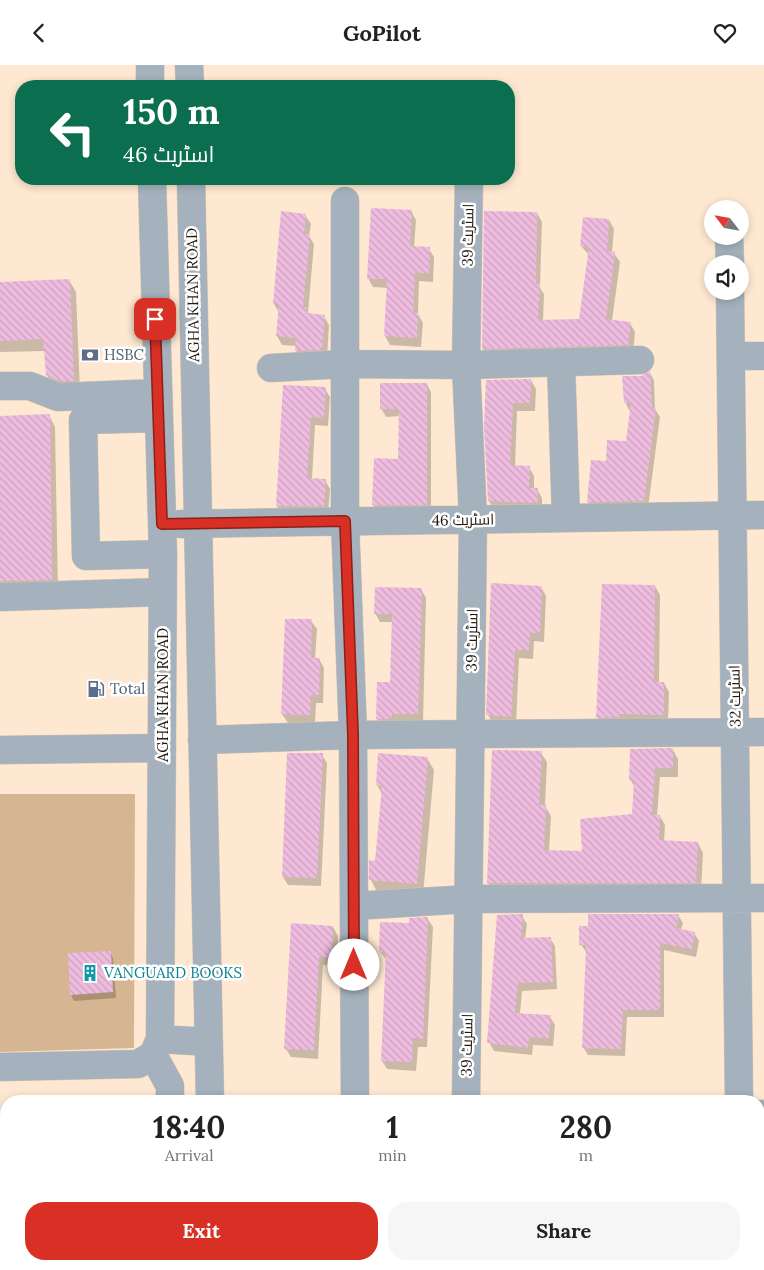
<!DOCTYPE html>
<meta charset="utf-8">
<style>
:root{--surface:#fff;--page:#f6f6f6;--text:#222;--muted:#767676;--accent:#d93025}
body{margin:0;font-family:Lora,Cairo,serif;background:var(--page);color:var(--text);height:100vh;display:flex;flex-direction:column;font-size:19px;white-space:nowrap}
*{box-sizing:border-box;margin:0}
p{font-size:16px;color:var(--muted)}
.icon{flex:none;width:28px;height:28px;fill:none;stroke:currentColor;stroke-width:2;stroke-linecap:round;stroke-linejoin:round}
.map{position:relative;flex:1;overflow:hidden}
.panel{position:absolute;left:0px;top:1030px;width:765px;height:175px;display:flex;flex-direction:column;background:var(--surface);border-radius:20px 20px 0 0;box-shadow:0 2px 8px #0003}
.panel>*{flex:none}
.top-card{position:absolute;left:15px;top:15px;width:500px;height:105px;border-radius:20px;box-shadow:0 2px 8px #0003;background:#0b6e4f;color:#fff;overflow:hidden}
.needle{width:32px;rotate:301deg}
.fabs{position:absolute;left:704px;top:135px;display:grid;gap:10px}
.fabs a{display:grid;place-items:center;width:45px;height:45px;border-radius:50%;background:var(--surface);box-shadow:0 2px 8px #0003;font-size:25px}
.pin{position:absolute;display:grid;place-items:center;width:42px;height:42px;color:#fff;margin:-21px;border-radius:10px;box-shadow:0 2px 8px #0006}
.me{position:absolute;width:55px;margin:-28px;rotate:0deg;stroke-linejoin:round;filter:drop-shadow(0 0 4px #0008)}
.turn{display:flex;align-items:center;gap:18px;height:105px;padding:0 25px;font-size:22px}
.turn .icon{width:65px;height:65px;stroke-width:2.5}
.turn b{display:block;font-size:35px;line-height:42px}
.eta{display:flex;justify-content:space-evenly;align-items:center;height:85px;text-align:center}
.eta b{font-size:30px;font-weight:700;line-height:35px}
.cta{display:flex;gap:10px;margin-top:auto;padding:10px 25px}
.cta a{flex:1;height:58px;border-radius:20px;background:var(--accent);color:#fff;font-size:20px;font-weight:700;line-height:58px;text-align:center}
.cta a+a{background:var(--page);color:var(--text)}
header{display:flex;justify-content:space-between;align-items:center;height:65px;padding:0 25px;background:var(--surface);font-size:22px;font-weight:700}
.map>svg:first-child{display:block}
.grass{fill:#d6b592}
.shadow{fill:#0003}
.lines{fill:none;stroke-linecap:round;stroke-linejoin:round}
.stream{stroke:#97bbe6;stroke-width:6}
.building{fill:url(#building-back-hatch)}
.minor-casing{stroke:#d7c3ae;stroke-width:29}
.minor{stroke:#a5b2bd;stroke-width:28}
.route-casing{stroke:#8d1f18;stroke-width:12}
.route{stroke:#d93025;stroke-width:9}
.labels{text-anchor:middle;stroke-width:5;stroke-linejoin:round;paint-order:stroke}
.street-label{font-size:15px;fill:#23190f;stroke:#fff}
.service-label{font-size:15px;fill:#4e5e75;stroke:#fff;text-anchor:start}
.culture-label{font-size:15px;fill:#0d838f;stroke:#fff;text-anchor:start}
</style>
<header><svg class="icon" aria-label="back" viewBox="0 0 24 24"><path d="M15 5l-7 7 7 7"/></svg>GoPilot<svg class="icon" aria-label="heart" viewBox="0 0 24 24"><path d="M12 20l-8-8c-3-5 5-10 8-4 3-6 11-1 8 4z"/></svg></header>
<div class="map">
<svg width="764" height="1205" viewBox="0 0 764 1205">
<defs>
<pattern id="building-back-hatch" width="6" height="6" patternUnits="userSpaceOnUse" patternTransform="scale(1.25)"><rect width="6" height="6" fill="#eebcdf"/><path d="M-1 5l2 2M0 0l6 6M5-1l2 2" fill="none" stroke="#cca1be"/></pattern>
</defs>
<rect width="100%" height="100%" fill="#fee8d1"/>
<!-- grass -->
<path class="grass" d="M0,729H135L134,983L0,987Z"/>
<!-- shadow -->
<path class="shadow" d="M411,146L416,155L414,183L429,184L434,192L433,217L419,216L418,249L423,258L421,282L390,280L385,271L388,223L373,222L368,213Z
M537,148L542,157L540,223L544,229L543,256L580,255L589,190L581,181L609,155L614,164L612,188H614L620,197L612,256L630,258L635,267L633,288L488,293L483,284Z
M305,150L311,159L309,171L314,179L308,248L324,251L329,260L327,293L301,294L296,286V281L282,280L277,271L279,248L274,239Z
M69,215L76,227L80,327L54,322L47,310L45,286L0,287V218Z
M650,308L654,315L655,344L660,352L648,443L593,444L588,437L607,397L627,377L632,344L629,345L625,337Z
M531,315L536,324L535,346H517L515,402H529L534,411V424H537L542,433V446L494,445L489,436L486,361Z
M427,319L431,327V448H378L373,440L375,394L400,395V351L386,352L381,343Z
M284,321L325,324L330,332L328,361L315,360L312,414L325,415L330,424L328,450H282L277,441Z
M49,350L55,362L58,526L0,530V352Z
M655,521L660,530L659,618H664L669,627L668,658L602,661L597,652Z
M541,522L546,531L544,577L534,576L533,594L519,593L516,660L493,659L488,650Z
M421,524L426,533L423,658L382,663L377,654L391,618L393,557H380L375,548Z
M311,556L317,564L315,594H319L324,603L323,638H316L315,658H288L282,649Z
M673,685L678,694V712H660L657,751H660L665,760L664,777L698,778L703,788L701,827H493L488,818L541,688L547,697L545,741L551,751L549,786L583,788L634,750L635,723L630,714Z
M322,690L327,698L321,821L288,820L283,812Z
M427,693L434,705L423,830L377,827L371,815L376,797L382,729L377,720Z
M678,850L683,858L681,865L694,868L699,876L696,892L664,885V952H627L625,991L588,990L583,982L587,888L581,880Z
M522,851L527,859L525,874L550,873L555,881L557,924L522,926L520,949L550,952L555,960L553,981L533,980L532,990L494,986L489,977Z
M427,853L433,862L427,982H418L416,1006L387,1004L382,996L387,896L380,887L410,859Z
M292,860L333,862L338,871L336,901L323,900L318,994L291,992L286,984Z
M110,887L113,893L116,933L74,936L71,930L69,889Z
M225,1199H263V1205H226Z
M336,1199H444V1201L389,1203V1205H352L348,1199Z
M510,1199H700L699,1205H510Z"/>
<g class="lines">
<!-- stream -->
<path class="stream" d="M0,1174L6,1173
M197,1199L198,1205"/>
</g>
<!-- building -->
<path class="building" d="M371,143L412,145L410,181L430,182L429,208H415L413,248H418L417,273L384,271L387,214H367Z
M281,146L306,149L304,169H310L303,242L307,243L306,248L325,250L322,285L295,286L296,273L276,271L279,239H273Z
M484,146L537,147L536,219H540L538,255L579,254L589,182L580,181L583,152L609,154L607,186L615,187L606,254L631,257L628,280L482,284Z
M70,214L74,316H60L46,310L43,274L0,276V217Z
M650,306L652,343H656L644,436L587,437L591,395L606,396L607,375L626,376L631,337L624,338L622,311H641Z
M531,314L530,338H513L510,400L530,401L529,423H538L537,438L488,436L484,361L486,315Z
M380,318H427V440H372L374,393L398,394L399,344H380Z
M283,320L326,322L324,353L311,352L307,413L326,414L324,441H276Z
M50,349L52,515L0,516V351Z
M491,518L542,521L540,568H530L529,585H515L511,652L486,650Z
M602,519L655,520L654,617H664V650L620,649V652L596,653Z
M375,522L422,523L418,649H392V654H376L377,617H390L392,549H374Z
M285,554H312L311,593H320L319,630H311L310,650L281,649Z
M673,683V703H655L652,749L660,750L659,775L698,777L696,818H487L492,685L542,686L539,740H546L544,785L582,786L580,754L632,749L634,715H629L630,684Z
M287,688H323L317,813L282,812Z
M378,688L428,692L417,819L369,815V795L375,796L382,721L376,720Z
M523,849L521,873L551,872L553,917L518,918L515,948L551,950L549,973L529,972L528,983L487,978L497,850Z
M588,849H679L676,863L695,867L692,884L660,878V945H623L621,984L582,983L586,880H579V861H588Z
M428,852L423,974L413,973L412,997L381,996L386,887H379L380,857L409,858V853Z
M291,858L333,861L332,892H319L314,985L284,984Z
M111,886L113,927L70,930L68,888Z"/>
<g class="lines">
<!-- minor casing -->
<g class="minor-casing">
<path id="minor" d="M150,0V21
M189,0L190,21
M191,114L210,1036
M345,136V456L353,670L355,1036
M729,171L730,199
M730,226L739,1036
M731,291H764
M561,297L566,453
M271,303L345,299L466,300L640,295
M0,321H30L58,332L158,328
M159,353L83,355L86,491L163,489
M181,459L764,450
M0,532L163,527
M202,675L353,670L764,667
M0,685L162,683
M354,841L469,834L764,833
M160,974L209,977
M153,990L170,1021V1036
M0,1002L138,999L153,990L160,974L163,489L152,114
M466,1036L473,454L466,300L469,114
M759,1049H764
M0,1062H6
M740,1199V1205
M465,1205V1199"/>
</g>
<!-- minor -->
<use href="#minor" class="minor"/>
</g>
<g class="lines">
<!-- route casing -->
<g class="route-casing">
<path id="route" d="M155,254L162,459L345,456L353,670L354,900"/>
</g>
<!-- route -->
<use href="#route" class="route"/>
</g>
<!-- icons -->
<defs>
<g id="bank-bare" transform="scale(1.35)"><path d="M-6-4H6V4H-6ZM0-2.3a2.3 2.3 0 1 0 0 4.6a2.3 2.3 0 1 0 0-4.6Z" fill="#5c6f8a" stroke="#fff" stroke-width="2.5" paint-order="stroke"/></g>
<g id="fuel-bare" transform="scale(1.35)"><path d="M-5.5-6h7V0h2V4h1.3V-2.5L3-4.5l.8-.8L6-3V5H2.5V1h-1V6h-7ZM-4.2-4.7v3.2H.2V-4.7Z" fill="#5c6f8a" stroke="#fff" stroke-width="2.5" paint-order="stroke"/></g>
<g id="building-bare" transform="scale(1.35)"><path d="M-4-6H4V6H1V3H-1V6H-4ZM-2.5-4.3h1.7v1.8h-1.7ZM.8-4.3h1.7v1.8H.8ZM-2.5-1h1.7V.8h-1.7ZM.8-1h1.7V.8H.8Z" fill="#0f9aa8" stroke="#fff" stroke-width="2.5" paint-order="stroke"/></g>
</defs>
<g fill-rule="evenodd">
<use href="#bank-bare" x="90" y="290"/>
<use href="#fuel-bare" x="96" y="624"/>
<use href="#building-bare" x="90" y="908"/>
</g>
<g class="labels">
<!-- street labels -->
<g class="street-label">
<text transform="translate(468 170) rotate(-89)" y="5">اسٹریٹ 39</text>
<text transform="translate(193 230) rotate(-91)" y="5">AGHA KHAN ROAD</text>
<text transform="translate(463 455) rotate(-1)" y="5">اسٹریٹ 46</text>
<text transform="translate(472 575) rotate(-89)" y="5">اسٹریٹ 39</text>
<text transform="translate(163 630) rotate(-90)" y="5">AGHA KHAN ROAD</text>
<text transform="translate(735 631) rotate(-91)" y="5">اسٹریٹ 32</text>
<text transform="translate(467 980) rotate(-89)" y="5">اسٹریٹ 39</text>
</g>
<!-- service labels -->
<g class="service-label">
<text x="104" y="295">HSBC</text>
<text x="110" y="629">Total</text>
</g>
<!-- culture labels -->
<g class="culture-label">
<text x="104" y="913">VANGUARD BOOKS</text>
</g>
</g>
</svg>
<div class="fabs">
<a><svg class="needle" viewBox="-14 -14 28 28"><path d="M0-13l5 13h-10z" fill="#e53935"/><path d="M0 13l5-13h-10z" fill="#767676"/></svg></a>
<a><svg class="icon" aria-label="sound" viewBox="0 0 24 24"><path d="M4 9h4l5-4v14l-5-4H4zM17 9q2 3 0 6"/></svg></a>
</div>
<div class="pin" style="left:155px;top:254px;background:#d93025"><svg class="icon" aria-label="arrive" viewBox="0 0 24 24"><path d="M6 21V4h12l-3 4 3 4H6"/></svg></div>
<svg class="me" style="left:354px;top:900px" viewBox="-20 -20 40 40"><circle r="19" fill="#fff"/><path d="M0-13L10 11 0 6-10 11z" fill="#d93025"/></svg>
<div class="top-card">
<div class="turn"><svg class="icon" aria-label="left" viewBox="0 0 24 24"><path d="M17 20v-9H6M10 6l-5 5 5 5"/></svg><div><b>150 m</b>اسٹریٹ 46</div></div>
</div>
<section class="panel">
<div class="eta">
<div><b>18:40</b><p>Arrival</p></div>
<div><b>1</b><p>min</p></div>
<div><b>280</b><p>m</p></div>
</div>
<div class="cta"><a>Exit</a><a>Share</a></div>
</section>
</div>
